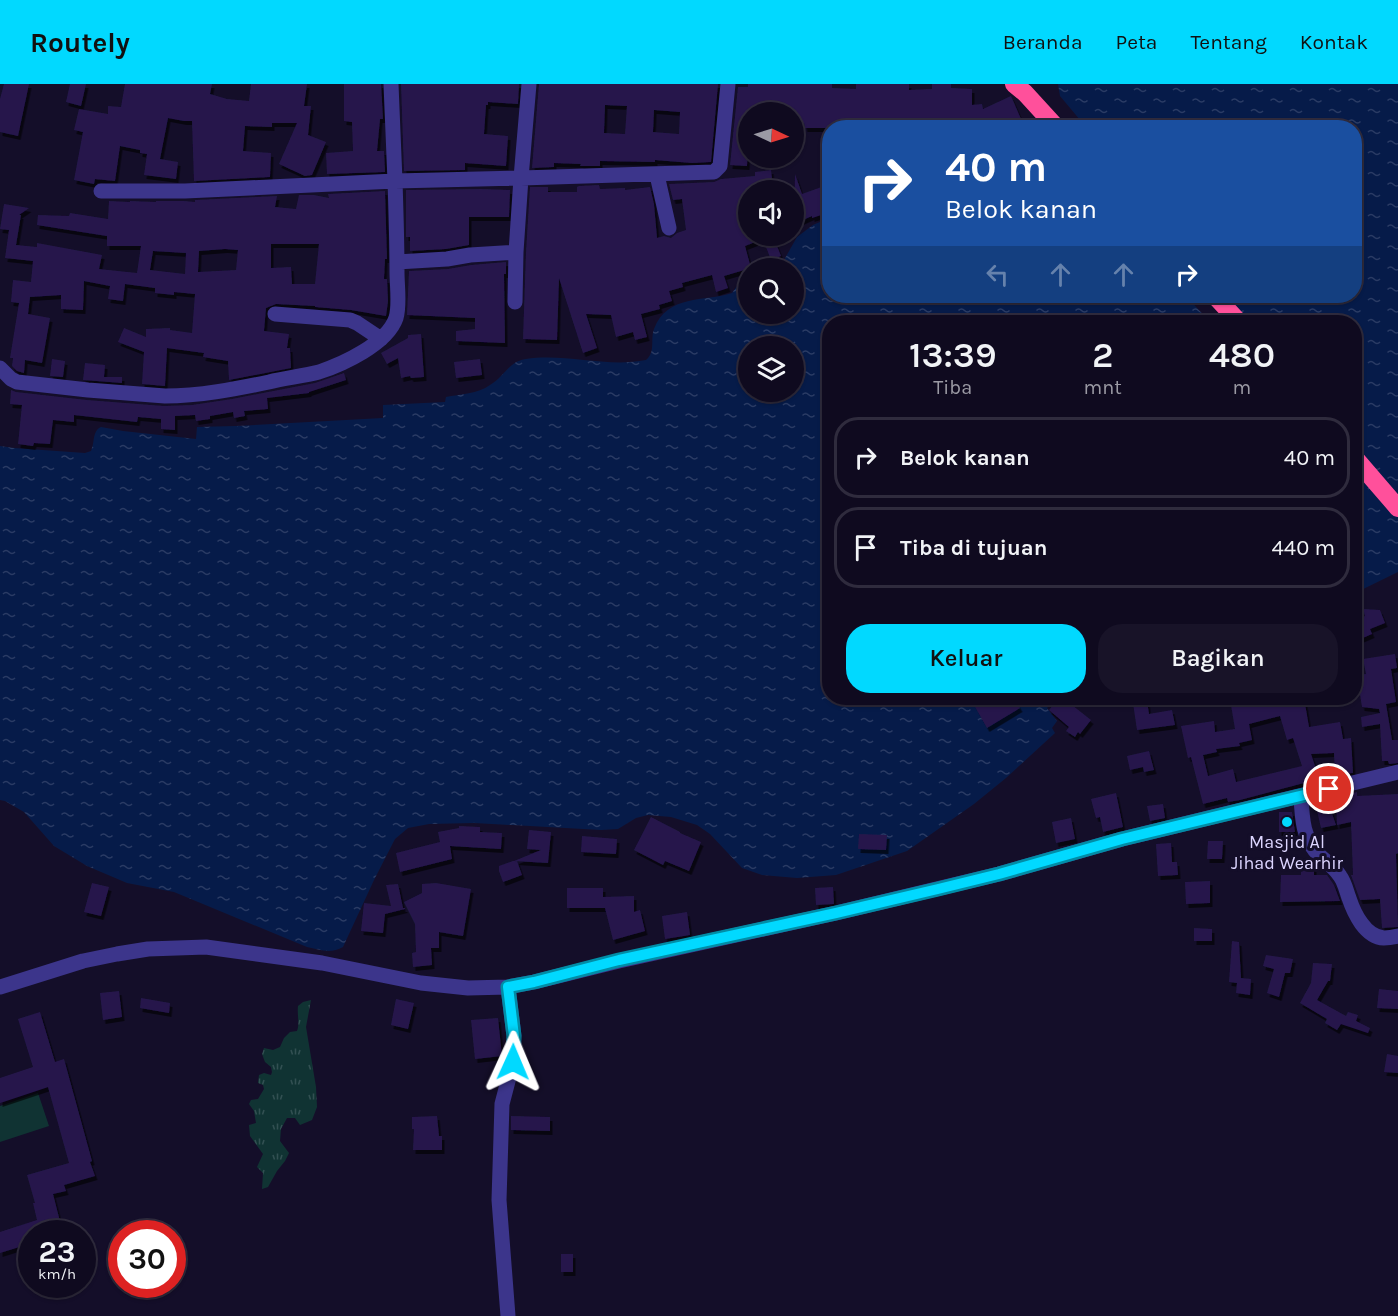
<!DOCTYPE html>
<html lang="id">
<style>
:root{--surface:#0f0a1f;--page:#181328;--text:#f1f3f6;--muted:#9b9aa4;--line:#2f2b3d;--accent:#01d9ff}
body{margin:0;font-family:Karla,sans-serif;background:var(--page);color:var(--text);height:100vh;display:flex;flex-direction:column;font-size:22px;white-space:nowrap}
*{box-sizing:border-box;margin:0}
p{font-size:20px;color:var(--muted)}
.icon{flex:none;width:33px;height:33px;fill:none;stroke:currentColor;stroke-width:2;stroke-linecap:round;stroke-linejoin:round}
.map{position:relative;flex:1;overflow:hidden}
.drawer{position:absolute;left:822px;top:231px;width:540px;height:390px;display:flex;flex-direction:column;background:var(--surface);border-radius:24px;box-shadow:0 2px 4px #0004,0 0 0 2px var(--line)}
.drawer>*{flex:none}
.hud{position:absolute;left:822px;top:36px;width:540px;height:183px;border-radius:24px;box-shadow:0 2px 4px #0004,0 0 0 2px var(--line);background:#1a4fa0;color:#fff;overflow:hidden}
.needle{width:39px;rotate:94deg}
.tools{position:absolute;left:738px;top:18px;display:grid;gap:12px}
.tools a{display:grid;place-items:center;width:66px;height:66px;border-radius:50%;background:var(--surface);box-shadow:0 2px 4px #0004,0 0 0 2px var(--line);font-size:30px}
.speed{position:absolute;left:18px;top:1136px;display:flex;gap:12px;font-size:30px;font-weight:700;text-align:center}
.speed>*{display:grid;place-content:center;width:78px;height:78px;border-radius:50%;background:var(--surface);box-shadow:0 2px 4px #0004,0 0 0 2px var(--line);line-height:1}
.speed small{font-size:15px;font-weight:400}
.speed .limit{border:9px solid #d22;background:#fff;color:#111}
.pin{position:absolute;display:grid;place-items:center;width:51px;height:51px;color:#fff;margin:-26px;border:3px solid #fff;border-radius:50%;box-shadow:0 2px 6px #0007}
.me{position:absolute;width:66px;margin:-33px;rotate:1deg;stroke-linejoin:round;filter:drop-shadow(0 0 4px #0008)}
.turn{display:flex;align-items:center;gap:21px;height:126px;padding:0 24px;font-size:27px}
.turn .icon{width:78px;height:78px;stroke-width:2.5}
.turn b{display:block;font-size:42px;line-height:51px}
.lanes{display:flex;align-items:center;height:57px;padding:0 24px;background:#0003;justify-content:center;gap:30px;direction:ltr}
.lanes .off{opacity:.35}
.eta{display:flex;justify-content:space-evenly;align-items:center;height:102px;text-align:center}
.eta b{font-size:36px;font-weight:600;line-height:42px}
.cta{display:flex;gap:12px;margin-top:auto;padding:12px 24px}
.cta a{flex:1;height:69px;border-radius:24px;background:var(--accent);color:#111;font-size:24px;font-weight:600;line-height:69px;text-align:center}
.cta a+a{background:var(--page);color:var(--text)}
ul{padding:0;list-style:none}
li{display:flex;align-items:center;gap:18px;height:81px;margin:0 12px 9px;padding:0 12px;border:3px solid var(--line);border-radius:24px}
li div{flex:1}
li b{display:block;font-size:22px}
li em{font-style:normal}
header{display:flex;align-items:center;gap:36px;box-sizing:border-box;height:84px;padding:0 30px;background:var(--accent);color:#111}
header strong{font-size:28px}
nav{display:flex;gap:33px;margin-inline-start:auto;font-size:21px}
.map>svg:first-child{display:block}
.grass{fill:url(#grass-tufts)}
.pitch{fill:#103333}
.water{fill:url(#water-ripples);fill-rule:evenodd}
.building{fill:#25184b;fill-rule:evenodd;filter:url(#shadow)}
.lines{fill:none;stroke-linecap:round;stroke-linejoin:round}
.minor{stroke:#3c358b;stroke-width:15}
.highway{stroke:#ff509b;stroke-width:18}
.route-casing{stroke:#018da6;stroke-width:15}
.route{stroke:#01d9ff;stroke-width:10}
.poi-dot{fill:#01d9ff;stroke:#140e29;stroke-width:2}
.labels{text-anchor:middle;stroke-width:6;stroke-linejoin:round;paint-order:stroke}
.poi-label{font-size:18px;fill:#dcd5ff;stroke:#140e29}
</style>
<header>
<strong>Routely</strong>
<nav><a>Beranda</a><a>Peta</a><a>Tentang</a><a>Kontak</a></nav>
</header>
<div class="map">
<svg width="1398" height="1232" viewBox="0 0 1398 1232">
<defs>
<pattern id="grass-tufts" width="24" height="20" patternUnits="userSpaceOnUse" patternTransform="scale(1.5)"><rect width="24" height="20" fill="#103333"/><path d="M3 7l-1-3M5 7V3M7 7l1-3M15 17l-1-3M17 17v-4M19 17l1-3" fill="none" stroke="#325052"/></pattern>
<pattern id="water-ripples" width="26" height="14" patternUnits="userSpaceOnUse" patternTransform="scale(1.5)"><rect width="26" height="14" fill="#061b49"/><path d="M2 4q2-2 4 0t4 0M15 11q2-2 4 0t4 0" fill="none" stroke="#2a3b64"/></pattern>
<filter id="shadow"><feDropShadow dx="2.5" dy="4" stdDeviation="0" flood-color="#0009"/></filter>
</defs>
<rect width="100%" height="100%" fill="#140e29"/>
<!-- grass -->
<path class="grass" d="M311,916L306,943L316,1003L317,1023L312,1036L300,1041L295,1034H287L281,1045L280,1057L289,1069L285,1077L277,1087L268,1103L262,1105L263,1089L257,1083L263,1070L250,1052L249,1041L256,1039L254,1027L249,1020L251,1016L258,1015L264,1005L263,1001L258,999L259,991L264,989L271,991L272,988L271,983L265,978L262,970L264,964L273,966L280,963L284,954L290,948L297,947C300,939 297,932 298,922L303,918Z"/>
<!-- pitch -->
<path class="pitch" d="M38,1009L49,1042L0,1058V1022Z"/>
<!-- water -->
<path class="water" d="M1058,0H1398V488L1355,509L1354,238H1228L1218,226L1231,212H1354V44L1086,43L1060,12Z
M829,134L830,212H1186L1210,238H830V614H1057L1047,624L1057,637L1052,644L1055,649L1006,694L974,720L907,767L836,791L797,794L762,791L742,784L710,750L697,741L671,733L648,731L636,734L618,745L601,746L474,739L429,740L408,744L395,755L374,796L343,863C331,870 320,866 307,863L174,808L127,799L87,782L54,762L24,728L5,717L0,716V362L14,364L85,369L91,367C95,359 92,347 101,343L123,347L196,355L197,343L236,342L383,334V321L445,318L446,313C460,310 478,310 490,301C504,293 509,277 526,275C566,269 606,284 646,276C656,268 650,256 654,245C667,210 705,218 732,209L742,195L748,191V230H794V184H764L784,176L797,153L813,141ZM748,262H794V308H748Z"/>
<!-- building -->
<path class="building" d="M4,0H29L18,52L0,48V15Z
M70,0H86L81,22L66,18Z
M125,0H212L210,10L227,15L249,17L251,0H307L304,22H311L308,51L326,58L312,91L305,92L279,80L297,39H272V43L245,42L243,67L271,69L270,93L194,97L192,37H184L168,34L160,75L178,78L176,95L144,91L147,70L140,69V66L120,62L115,97L95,95L94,100L74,96L83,48L74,46L79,25L108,30V22L121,23Z
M344,0H381L383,35H380L377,67H384L385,88L327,90L326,69L353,67L352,38L344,37Z
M401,0H519L518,20L488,18V21H486L484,50L508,52L506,82L465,79V86L404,87Z
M539,0H718L711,78L692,79L655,76V78L600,77V82H580L581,80L554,79V83L532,84ZM605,21L627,22L625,50L604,49ZM654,26L680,28L679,50L653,48Z
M748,0H832V4L856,5V0H909V6L932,5V0H951V4L972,5V21L982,20L983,25L1011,12L1021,35L1004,42L1003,39L985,44H931V41L913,44H805L804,39H796V28H748V42H745L744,63L748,64L747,82L730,81L738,3H748Z
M771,86L773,104L748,106V152H773L781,172L771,176L763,155L745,162L751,184L724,192L728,204L716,208L712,191L682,199L683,203L669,207L672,217L659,221L660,225L641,230L647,253L635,256L633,248L616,253L611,231L586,230L597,264L583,269L559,194L557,256L523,255L526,168L530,103H548V108H577V103L579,102L599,101L600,105L625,104V106L650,103L654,120L657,154L664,152L671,154L677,149L686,146L682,115L673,116L669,100L714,98L721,95L755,92V88Z
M795,90L802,110L830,100V128L812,134V132L794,140Z
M481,105L510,106L509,133H469V161L446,165L410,167V153H406V106Z
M385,107L387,175H385L384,195H387L388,217L386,232L351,226L315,223V222L276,220L266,224L264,247L289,250L287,264H290L291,284L229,296L228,277L203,273L204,269L167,264L165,302L142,300L144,268L118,258L124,244L146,253V245L170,244V246L192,249L195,210L174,208V211L155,209V204L125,200L123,217L108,215L110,202L84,197L83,226L61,225V211L30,213L28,230L50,234L42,279L25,276L24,289L17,287L12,282L13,274H10L19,219L11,218L13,196L31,198L33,177L5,174L9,146L0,145L4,120L29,124L19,131H21L16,161L37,163V159L102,171L99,185L137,189L141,162H107V152L37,141L38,131L69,132L70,129L108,135L109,117L130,118V117L156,118V117H184L195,118V116L277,112L275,123L296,125L299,111H314L329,114L328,110ZM271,160H319L315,200H292L291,183L271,184ZM225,165L238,166L236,186L198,188L199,167ZM153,167L186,169L185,190L150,186Z
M506,178V190H504L505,259L456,257V247L475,245V234L407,231L409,187L448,185L471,181Z
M421,250L424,293L411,294L410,292L401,294L398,274L387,280L381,269L408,254V251Z
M52,275L65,277L63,293L50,292Z
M480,275L482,291L456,294L454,278Z
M85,279L105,281L104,293H122V299L83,296Z
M344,289L346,296L309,308V309L267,314L268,325L244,327L245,332L234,334L233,328L210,332V335L196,337L195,331L175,332V346L161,345V335L138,333L137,338L74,331V338L53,336L50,360L34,359L33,362L18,360L22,321L10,320L11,306L16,308L87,316L164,322L192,321L232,315L315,299Z
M1363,525L1380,526L1385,539L1370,545L1372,550L1358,556L1354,549V538L1365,532Z
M1395,570L1397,584L1391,585L1396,618L1386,620L1392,656H1398V679L1389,680L1388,677H1382L1380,640L1362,643L1361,633L1380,629L1379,625L1362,623L1357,591L1366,590L1363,575Z
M987,614H1014L1020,624L987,644L974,621Z
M1059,614H1063L1091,636L1080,650L1078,648L1075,653L1066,647L1069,643L1049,626Z
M1256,614L1257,616L1272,614H1304L1309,643L1340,638L1343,655L1351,654L1353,689L1335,690L1334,669L1311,670L1319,694L1304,699L1240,716L1228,718L1227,714L1203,720L1191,673L1188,674L1181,642L1214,637L1215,648L1235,645L1231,621L1245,618V616ZM1280,632L1287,656L1293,654L1302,682L1236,698L1233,685L1208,692L1203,671L1217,668L1216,665L1240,662L1239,659L1252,656L1249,640Z
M1147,617L1149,630L1172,626L1175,641L1137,646L1133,619Z
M1149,667L1154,686L1144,688L1143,683L1130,686L1127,672Z
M1357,708V712L1398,710V769L1396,770L1398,843L1382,844L1380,815L1360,816L1351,791H1353L1351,738L1337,741L1336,713Z
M1116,709L1123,743L1103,748L1100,733L1096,734L1091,715Z
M1327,715L1336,741L1321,744L1315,718Z
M1163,720L1165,734L1150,737L1147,722Z
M1279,728H1292L1295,748H1279Z
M651,733L680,748V749L701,758L689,787L665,777L663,781L634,766Z
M1071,734L1075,755L1056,759L1052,738Z
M459,742L480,743V748L502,749L501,765L450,762L452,775L400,788L396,769L440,758L438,748L459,744Z
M529,746L551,748L548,779L514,777L541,766L527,765Z
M859,750L887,751L886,766L858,765Z
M582,752L617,755L616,770L581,768Z
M1208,757H1223L1222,775H1207Z
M1171,759L1172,778H1177L1178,791L1158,792L1156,760Z
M513,777H517L522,791L503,798L499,787V782Z
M1301,780H1314V791H1327L1334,801L1340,817L1280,818L1281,791H1301Z
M1210,797V819L1186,820L1185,798Z
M92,799L109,803L101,832L84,828Z
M436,799L471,805L463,852L439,848V864H431L432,881L413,883L412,869L416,868L415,840L404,818L422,809V800Z
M398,800L403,824H405V825L385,830L383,849L361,847L364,819L391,822L386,801Z
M833,803L834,820L816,821L815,804Z
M567,804H603V813L634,812V828L640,826L645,847L613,856L605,824H567Z
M687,828L690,851L665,855L662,832Z
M1194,844L1212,845V857H1194Z
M1232,857L1239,858L1241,894L1251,895L1250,911L1236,909L1237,899L1229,898Z
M1266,871L1293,875L1290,889H1285L1279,913L1267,909L1274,885L1263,882Z
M1313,879L1332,880L1330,897H1328L1317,916L1346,932L1348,928L1358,931L1356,937L1370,944L1368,949L1341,940L1337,946L1325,939L1327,935L1300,919L1311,899Z
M1379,905L1398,907V925L1377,924Z
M119,907L122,933L103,936L100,909Z
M141,914L170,919L169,929L140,924Z
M396,915L414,919L408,945L391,941Z
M40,928L55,978L64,975L92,1077L90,1078L95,1092L64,1101L66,1107L53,1110L63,1149H32V1159L0,1169V1148L37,1136L33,1119H35L27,1091L69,1079L48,1003L0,1019V994L33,983L18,935Z
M498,934L502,972L475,975L471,936Z
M1387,970L1398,972V989L1384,988Z
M437,1032L439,1052H442V1066H413L414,1045H412V1033Z
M511,1032L550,1033V1047L511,1046Z
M561,1170H573V1188H561Z"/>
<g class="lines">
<!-- minor -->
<path class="minor" d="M391,0L395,97L521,94L516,168L515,218
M529,0L521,94L714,88L720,82L728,0
M657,91L669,144
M397,178L447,175L470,171L516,168
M275,230L350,236L357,239L381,255
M0,284L11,295L17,298L88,306L165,312C200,312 235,305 269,298C286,294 303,292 319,288C343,280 387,260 396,234C400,221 397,203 397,188C397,158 396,127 395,97L185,107H101
M1301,712C1302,735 1303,756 1320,772C1328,779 1335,784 1340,792C1345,799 1346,806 1349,814C1354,829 1365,853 1384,854C1389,854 1394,853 1398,852
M0,903L83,877L117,870L148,865L206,863L322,879L421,899L468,904L508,903L534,898L619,877L836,829L999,790L1122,755L1398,688
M508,1232L499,1116L502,1020L513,978L514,952L508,903"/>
<!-- highway -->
<path class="highway" d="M1014,0L1025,9L1057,44
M1215,212L1239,238
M1354,373L1398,424"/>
</g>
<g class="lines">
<!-- route casing -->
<g class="route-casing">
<path id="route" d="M513,978L514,952L508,903L534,898L619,876L836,829L938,805L999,790L1122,755L1329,705"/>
</g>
<!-- route -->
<use href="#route" class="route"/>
</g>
<!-- markers -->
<circle class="poi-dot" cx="1287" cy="738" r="6"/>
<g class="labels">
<!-- poi labels -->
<g class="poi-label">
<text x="1287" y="764">Masjid Al<tspan x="1287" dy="21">Jihad Wearhir</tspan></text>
</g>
</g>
</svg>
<div class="tools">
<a><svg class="needle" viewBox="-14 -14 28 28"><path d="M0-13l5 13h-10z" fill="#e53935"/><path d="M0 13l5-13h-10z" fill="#9b9aa4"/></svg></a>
<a><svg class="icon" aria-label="sound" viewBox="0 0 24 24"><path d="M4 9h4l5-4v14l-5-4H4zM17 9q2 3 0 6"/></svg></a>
<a><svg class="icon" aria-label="search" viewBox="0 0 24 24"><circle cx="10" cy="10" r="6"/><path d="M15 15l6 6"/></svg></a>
<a><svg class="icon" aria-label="layers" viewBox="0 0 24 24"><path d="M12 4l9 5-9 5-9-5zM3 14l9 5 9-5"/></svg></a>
</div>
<div class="speed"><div>23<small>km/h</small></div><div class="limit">30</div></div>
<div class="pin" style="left:1329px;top:705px;background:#d93025"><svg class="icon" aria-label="arrive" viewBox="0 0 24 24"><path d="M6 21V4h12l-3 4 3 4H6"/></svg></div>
<svg class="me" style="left:513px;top:978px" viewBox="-20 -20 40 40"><path d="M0-17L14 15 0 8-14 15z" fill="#01d9ff" stroke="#fff" stroke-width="4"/></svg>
<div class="hud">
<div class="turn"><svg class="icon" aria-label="right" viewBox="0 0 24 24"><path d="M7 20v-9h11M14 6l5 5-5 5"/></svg><div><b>40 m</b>Belok kanan</div></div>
<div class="lanes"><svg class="icon off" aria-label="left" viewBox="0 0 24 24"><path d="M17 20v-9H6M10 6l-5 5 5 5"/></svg><svg class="icon off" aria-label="ahead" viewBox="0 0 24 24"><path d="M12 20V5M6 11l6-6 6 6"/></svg><svg class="icon off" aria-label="ahead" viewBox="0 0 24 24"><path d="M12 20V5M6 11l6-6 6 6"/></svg><svg class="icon" aria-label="right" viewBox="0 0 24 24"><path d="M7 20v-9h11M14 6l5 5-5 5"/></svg></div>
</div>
<section class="drawer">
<div class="eta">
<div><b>13:39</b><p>Tiba</p></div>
<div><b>2</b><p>mnt</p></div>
<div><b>480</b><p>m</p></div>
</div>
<ul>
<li><svg class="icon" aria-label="right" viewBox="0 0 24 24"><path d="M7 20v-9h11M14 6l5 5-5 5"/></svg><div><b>Belok kanan</b></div><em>40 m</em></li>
<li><svg class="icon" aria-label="arrive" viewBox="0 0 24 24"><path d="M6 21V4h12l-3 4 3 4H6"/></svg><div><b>Tiba di tujuan</b></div><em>440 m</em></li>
</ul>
<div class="cta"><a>Keluar</a><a>Bagikan</a></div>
</section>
</div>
